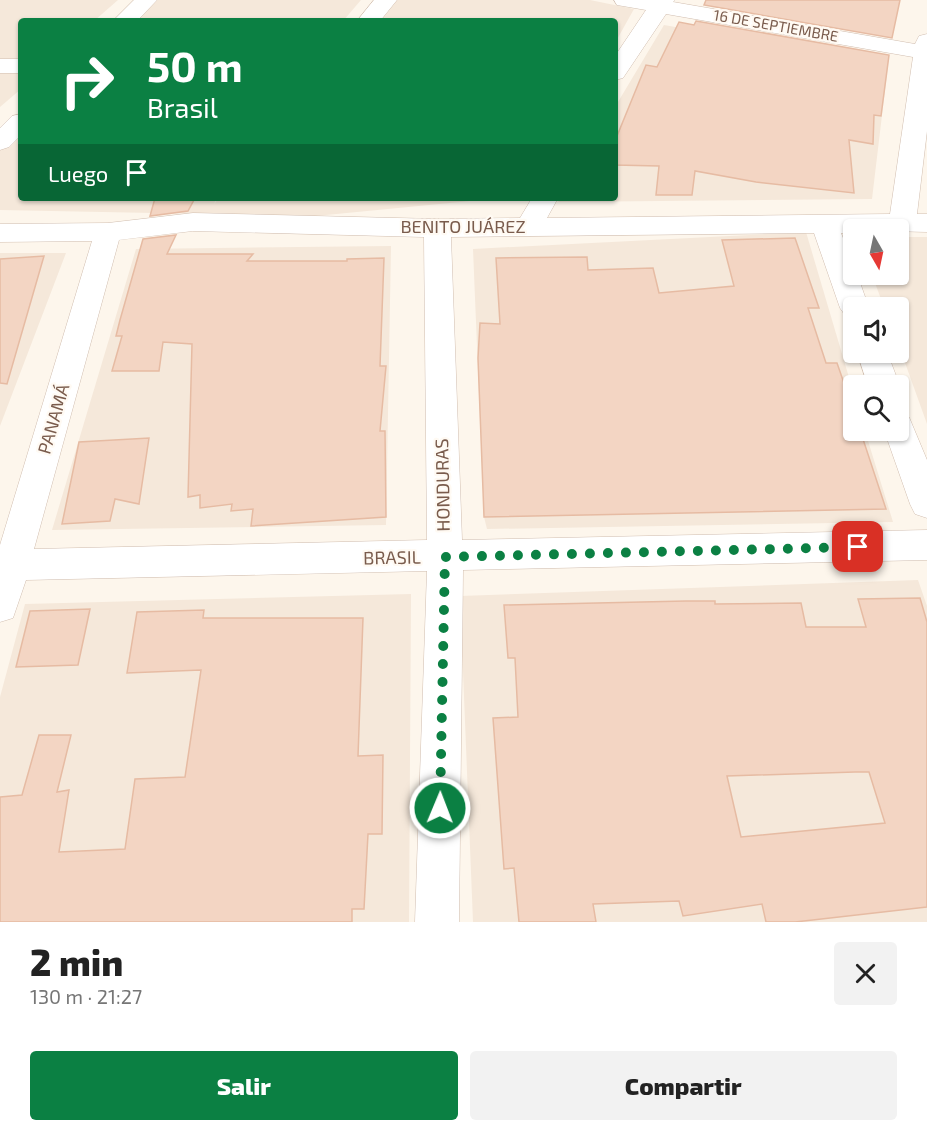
<!DOCTYPE html>
<html lang="es">
<meta charset="utf-8">
<style>
:root{--surface:#fff;--page:#f2f2f2;--text:#222;--muted:#767676;--accent:#0b8043}
body{margin:0;font-family:"Exo 2",sans-serif;background:var(--page);color:var(--text);height:100vh;display:flex;flex-direction:column;font-size:22px;white-space:nowrap}
*{box-sizing:border-box;margin:0}
p{font-size:20px;color:var(--muted)}
.icon{flex:none;width:33px;height:33px;fill:none;stroke:currentColor;stroke-width:2;stroke-linecap:round;stroke-linejoin:round}
.map{position:relative;height:922px;overflow:hidden}
.side{display:flex;flex-direction:column;background:var(--surface);flex:1}
.side>*{flex:none}
.top-card{position:absolute;left:18px;top:18px;width:600px;height:183px;border-radius:6px;box-shadow:0 2px 4px #0004;background:#0b8043;color:#fff;overflow:hidden}
.needle{width:39px;rotate:171deg}
.buttons{position:absolute;left:843px;top:219px;display:grid;gap:12px}
.buttons a{display:grid;place-items:center;width:66px;height:66px;border-radius:6px;background:var(--surface);box-shadow:0 2px 4px #0004;font-size:30px}
.pin{position:absolute;display:grid;place-items:center;width:51px;height:51px;color:#fff;margin:-26px;border-radius:12px;box-shadow:0 3px 9px #0006}
.me{position:absolute;width:66px;margin:-33px;rotate:1deg;stroke-linejoin:round;filter:drop-shadow(0 0 4px #0008)}
.turn{display:flex;align-items:center;gap:21px;height:126px;padding:0 30px;font-size:27px}
.turn .icon{width:78px;height:78px;stroke-width:2.5}
.turn b{display:block;font-size:42px;line-height:51px}
.then{display:flex;align-items:center;height:57px;padding:0 30px;background:#0003;gap:12px;font-size:22px}
.round{display:grid;place-items:center;flex:none;width:63px;height:63px;border-radius:6px;background:var(--page)}
.summary{display:flex;align-items:center;justify-content:space-between;height:102px;padding:0 30px}
h1{font-size:36px;font-weight:800;line-height:45px}
.primary-button{display:flex;gap:12px;margin-top:auto;padding:12px 30px}
.primary-button a{flex:1;height:69px;border-radius:6px;background:var(--accent);color:#fff;font-size:24px;font-weight:800;line-height:69px;text-align:center}
.primary-button a+a{background:var(--page);color:var(--text)}
.map>svg:first-child{display:block}
.residential{fill:#f5e8da}
.building{fill:#f3d5c3;stroke:#e6bba3;stroke-width:1.5;fill-rule:evenodd}
.lines{fill:none;stroke-linecap:round;stroke-linejoin:round}
.minor-casing{stroke:#d1beb0;stroke-width:1}
.minor{fill:#fff;fill-rule:evenodd}
.route{stroke:#0b8043;stroke-width:10;stroke-dasharray:0 18}
.labels{text-anchor:middle;stroke-width:4.5;stroke-linejoin:round;paint-order:stroke}
.far-street-label{font-size:15px;fill:#7a5c4d;stroke:#fffaf3}
.street-label{font-size:18px;fill:#7a5c4d;stroke:#fffaf3}
</style>
<div class="map">
<svg width="927" height="922" viewBox="0 0 927 922">
<rect width="100%" height="100%" fill="#fdf6ec"/>
<!-- residential -->
<path class="residential" d="M0,0H118L94,21H21V61H0Z
M155,0H361L343,21H133Z
M394,0H590L634,9L615,43V21H377Z
M664,25L888,65L872,199L558,202L561,198H615V107Z
M21,72V89L0,107V73Z
M21,128V198H217L214,204L219,198H501L193,228L205,214L0,210V149Z
M806,232L853,391L854,430L865,431L893,522L487,529L484,517L473,249Z
M899,237H927V424L899,346L898,308L884,307L872,275L898,274Z
M391,246L386,525L52,530L136,249Z
M0,253H66L0,426Z
M918,580L927,606V922H473L460,596Z
M411,594L409,922H0V697L25,604Z"/>
<!-- building -->
<path class="building" d="M706,0H900L892,38L704,5Z
M696,21L889,55L881,116L874,115L873,144L849,140L854,193L756,182L695,171L692,195H656L659,166L615,165V141L646,65L657,67L679,22L694,25Z
M155,198H195L188,211L150,216Z
M176,235L167,254H253L247,261H347V259L384,258L380,366H386L380,431H385L386,517L251,526L253,509L231,511L232,504L200,508V495L188,497L192,344L163,342L159,371H112L122,336H116L120,320L143,239Z
M795,238L819,308H808L826,363H837L854,412V430H860L886,509L484,517L478,358L480,323L500,324L496,258L587,257L588,270L653,268L659,293L734,286L722,240Z
M44,256L7,384L0,383V259Z
M149,438L139,504L115,499L110,521L62,524L79,442Z
M920,598L927,622V907L795,922H766L762,904L683,916L679,901L593,904L596,922H519L514,868L504,869L493,718L518,717L515,658H508L504,605L686,601H715V604L801,603L806,627H866L858,599ZM855,772H869L885,823L741,837L727,776Z
M90,609L78,665L16,667L30,611Z
M204,610L203,618H363L358,756L383,755L382,834H368L364,909H352V922H0V797L22,795L39,735H71L57,792L69,790L59,852L125,849L135,779L185,777L201,670L127,673L137,612Z"/>
<g class="lines">
<!-- minor casing -->
<g class="minor-casing">
<path id="minor" d="M134,0H157L137,21H113Z
M374,0H397L380,21H357Z
M614,0H675L673,2L915,44L919,36L927,34V131L917,214H927V232L854,230V233H841L854,266V274H857L869,308H854V318L845,315L840,308L814,233L451,237L462,540L927,530V560L463,570L459,922H415L427,571L26,580L13,618L0,622V545L92,241L0,242V224L108,223L193,213L437,219L520,218L532,198H558L547,218L890,214L913,57L666,14L623,78L615,80V56L646,10L617,5ZM193,231L424,237L427,540L34,549L119,240Z
M0,59H21V73H0Z
M21,114V135L9,147L0,150V128L12,116Z
M857,352H887L900,386L898,388V386H868Z
M898,414L909,417L927,460V518L915,514L910,504L884,430H898Z"/>
</g>
<!-- minor -->
<use href="#minor" class="minor"/>
</g>
<g class="lines">
<!-- route -->
<path class="route" d="M440,808L445,557L858,547"/>
</g>
<g class="labels">
<!-- far-street labels -->
<g class="far-street-label">
<text transform="translate(776 26) rotate(10)" y="5">16 DE SEPTIEMBRE</text>
</g>
<!-- street labels -->
<g class="street-label">
<text x="463" y="233">BENITO JUÁREZ</text>
<text transform="translate(54 419) rotate(-74)" y="6">PANAMÁ</text>
<text transform="translate(443 485) rotate(-91)" y="6">HONDURAS</text>
<text transform="translate(392 558) rotate(-1)" y="6">BRASIL</text>
</g>
</g>
</svg>
<div class="buttons">
<a><svg class="needle" viewBox="-14 -14 28 28"><path d="M0-13l5 13h-10z" fill="#e53935"/><path d="M0 13l5-13h-10z" fill="#767676"/></svg></a>
<a><svg class="icon" aria-label="sound" viewBox="0 0 24 24"><path d="M4 9h4l5-4v14l-5-4H4zM17 9q2 3 0 6"/></svg></a>
<a><svg class="icon" aria-label="search" viewBox="0 0 24 24"><circle cx="10" cy="10" r="6"/><path d="M15 15l6 6"/></svg></a>
</div>
<div class="pin" style="left:858px;top:547px;background:#d93025"><svg class="icon" aria-label="arrive" viewBox="0 0 24 24"><path d="M6 21V4h12l-3 4 3 4H6"/></svg></div>
<svg class="me" style="left:440px;top:808px" viewBox="-20 -20 40 40"><circle r="17" fill="#0b8043" stroke="#fff" stroke-width="3"/><path d="M0-11L8 9 0 5-8 9z" fill="#fff"/></svg>
<div class="top-card">
<div class="turn"><svg class="icon" aria-label="right" viewBox="0 0 24 24"><path d="M7 20v-9h11M14 6l5 5-5 5"/></svg><div><b>50 m</b>Brasil</div></div>
<div class="then">Luego<svg class="icon" aria-label="arrive" viewBox="0 0 24 24"><path d="M6 21V4h12l-3 4 3 4H6"/></svg></div>
</div>
</div>
<section class="side">
<div class="summary"><div><h1>2 min</h1><p>130 m · 21:27</p></div><a class="round"><svg class="icon" aria-label="close" viewBox="0 0 24 24"><path d="M6 6l12 12M18 6L6 18"/></svg></a></div>
<div class="primary-button"><a>Salir</a><a>Compartir</a></div>
</section>
